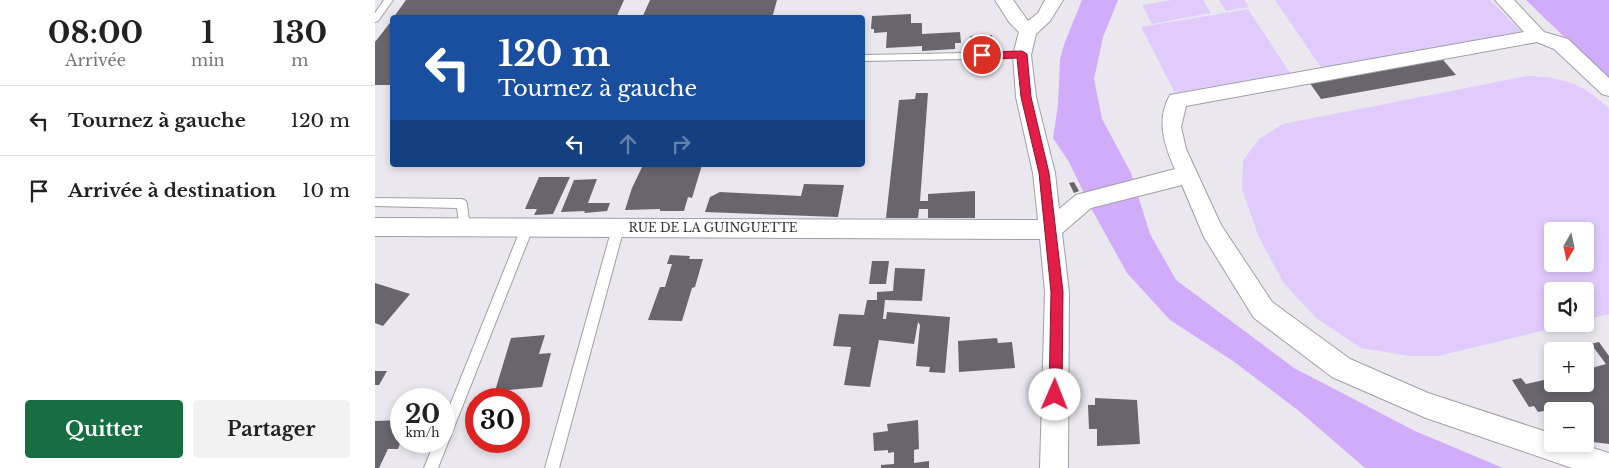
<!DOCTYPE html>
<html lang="fr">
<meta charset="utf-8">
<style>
:root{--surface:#fff;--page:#f2f2f2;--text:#222;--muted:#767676;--line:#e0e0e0;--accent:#176e41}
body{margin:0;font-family:"Libre Baskerville",serif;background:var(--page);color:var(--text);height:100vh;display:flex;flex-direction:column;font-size:19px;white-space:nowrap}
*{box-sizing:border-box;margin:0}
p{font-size:16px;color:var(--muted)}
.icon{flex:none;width:28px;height:28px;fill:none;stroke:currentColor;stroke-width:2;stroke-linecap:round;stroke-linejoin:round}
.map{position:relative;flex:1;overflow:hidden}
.drawer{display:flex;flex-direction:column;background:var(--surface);width:375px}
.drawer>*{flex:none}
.hud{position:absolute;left:15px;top:15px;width:475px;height:152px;border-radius:5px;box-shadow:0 2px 8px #0003;background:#1a4fa0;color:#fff;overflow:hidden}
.needle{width:32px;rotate:189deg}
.tools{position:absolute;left:1169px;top:222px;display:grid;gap:10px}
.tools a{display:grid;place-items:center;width:50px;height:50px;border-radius:5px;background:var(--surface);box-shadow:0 2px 8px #0003;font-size:25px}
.speed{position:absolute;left:15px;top:388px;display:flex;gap:10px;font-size:25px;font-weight:700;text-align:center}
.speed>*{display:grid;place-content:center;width:65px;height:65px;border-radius:50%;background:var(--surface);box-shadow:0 2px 8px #0003;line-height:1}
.speed small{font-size:12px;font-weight:400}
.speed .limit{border:8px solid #d22;background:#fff;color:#111}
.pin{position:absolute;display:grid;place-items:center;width:42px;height:42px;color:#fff;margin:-21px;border:2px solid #fff;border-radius:50%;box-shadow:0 1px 5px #0007}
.me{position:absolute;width:55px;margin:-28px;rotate:1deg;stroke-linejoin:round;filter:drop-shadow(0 0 4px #0008)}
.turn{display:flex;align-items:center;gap:18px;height:105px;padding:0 25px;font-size:22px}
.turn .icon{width:65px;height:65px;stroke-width:2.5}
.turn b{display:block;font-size:35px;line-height:42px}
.lanes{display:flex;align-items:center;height:48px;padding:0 25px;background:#0003;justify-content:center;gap:25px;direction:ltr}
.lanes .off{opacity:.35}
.eta{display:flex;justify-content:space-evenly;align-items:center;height:85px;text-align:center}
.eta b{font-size:30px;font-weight:700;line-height:35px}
.action{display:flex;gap:10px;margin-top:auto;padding:10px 25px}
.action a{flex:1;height:58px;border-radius:5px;background:var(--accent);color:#fff;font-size:20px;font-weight:700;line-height:58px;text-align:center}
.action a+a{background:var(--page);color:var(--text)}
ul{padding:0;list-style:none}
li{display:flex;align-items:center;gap:15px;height:70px;padding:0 25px;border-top:1px solid var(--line)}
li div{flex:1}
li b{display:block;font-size:19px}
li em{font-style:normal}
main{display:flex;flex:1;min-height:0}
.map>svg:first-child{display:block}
.green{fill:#e1cbfd;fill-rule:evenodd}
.water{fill:#d0acfb}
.building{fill:#68656c}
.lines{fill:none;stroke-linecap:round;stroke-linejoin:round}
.lane-casing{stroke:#a19ea5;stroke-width:2}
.street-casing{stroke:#a19ea5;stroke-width:2}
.lane{fill:#fff;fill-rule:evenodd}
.street{fill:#fff;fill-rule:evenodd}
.route{fill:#e11d48;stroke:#92132f}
.labels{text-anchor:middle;stroke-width:5;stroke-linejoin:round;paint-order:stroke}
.street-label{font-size:12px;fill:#38373a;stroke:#fff}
</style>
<main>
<section class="drawer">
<div class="eta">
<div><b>08:00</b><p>Arrivée</p></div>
<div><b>1</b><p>min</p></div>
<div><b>130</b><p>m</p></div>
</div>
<ul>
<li><svg class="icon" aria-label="left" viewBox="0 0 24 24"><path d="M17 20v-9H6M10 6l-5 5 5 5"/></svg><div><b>Tournez à gauche</b></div><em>120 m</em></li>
<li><svg class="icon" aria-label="arrive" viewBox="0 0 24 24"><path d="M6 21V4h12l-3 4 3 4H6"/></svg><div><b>Arrivée à destination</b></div><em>10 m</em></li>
</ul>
<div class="action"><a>Quitter</a><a>Partager</a></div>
</section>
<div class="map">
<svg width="1234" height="468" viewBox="0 0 1234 468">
<rect width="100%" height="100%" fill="#eae7ef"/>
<!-- green -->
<path class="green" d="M797,0H828L836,13L777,24L767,5Z
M844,0H869L874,7L851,11Z
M900,0H1115L1148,33L947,69Z
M873,9L915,73L800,93L766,27Z
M1152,76C1187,77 1210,84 1234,109V314L1210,320V291H1178V324H1195L1063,356H1035L986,348L941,318L908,282L883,235L867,189L868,161L884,139L908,124ZM1210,231V264H1178V231Z"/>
<!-- water -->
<path class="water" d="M707,0H743L728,37L719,79L727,119L756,173L775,234L801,280L919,368L1040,431L1128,468H990L924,411L858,361L795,320L752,273L716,208L694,162L678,138L683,105L685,59L690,42Z
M1151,0H1234V80Z"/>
<!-- building -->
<path class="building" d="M31,0H249L241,18H18Z
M275,0H402L397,18H267Z
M536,14V23H547V34L585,32L586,43H580V49L547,51V46L511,48L512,32L499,33V29H496L497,16Z
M18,19V85H0V42Z
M617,35L619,46L597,47L595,36Z
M1064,55L1081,75L946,99L932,79Z
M541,93H553L545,201H553V194L600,191V218H553V209H544L543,218H511L524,100L540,99Z
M268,165H327L317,198L313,197L309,211H285V209L250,210L257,188Z
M164,177H195L178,214L159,215L162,209H150Z
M222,179L213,203H235L232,211L209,213L210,211L186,212L199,180Z
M699,182L704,191L699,193L694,183Z
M429,184L469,185L463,217L330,212L335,197L345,192L426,196Z
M295,255L315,256L314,259H328L320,287L317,288L307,321L273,320L285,287H290L297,264H292Z
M497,261H514L511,284H494Z
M520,268L550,269L547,301L510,300L508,319H511L512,312L575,317L570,373L554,372L555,367L541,366L545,325L543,322L539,344L504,340L495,387L469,385L476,347L458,346L464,314L489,315L492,300H502V292L518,291Z
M0,283L35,294L8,326L0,323Z
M170,335L164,354L176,353L167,387L120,391L136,338Z
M622,338L623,343L637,342L640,368L584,372L583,341Z
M1224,342L1234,356V444L1210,441V411H1178V423L1169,411L1163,412L1159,406L1154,407L1137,380L1146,378L1151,384L1178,378V384H1210V370L1231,364L1216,344Z
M0,371H12L4,385H0Z
M720,398L762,400L765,444L722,446V429H714L713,405H720Z
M26,420V441L23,449H13L4,468H0V421Z
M543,420L544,449L539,450V463L554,461V468H506V465L519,464V452L513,453V450L499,451L498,433L513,431L512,424Z"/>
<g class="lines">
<!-- lane casing -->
<g class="lane-casing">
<path id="lane" d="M9,0H18L3,21L0,22V13Z
M647,52L652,55L647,58L488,61V55Z
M0,198L87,199L91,201L92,204L95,228L93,231H85L82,208L0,206Z
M152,223L156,225L158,228L63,468H49L60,441H69V420L146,228L148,225Z
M243,223L247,225L249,228L184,468H170L237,228L239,225Z"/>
</g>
<!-- street casing -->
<g class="street-casing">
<path id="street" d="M620,0H638L653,21L663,13L670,0H688L675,21L661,34L656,55L661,97L680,173L684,209L701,195L800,169C789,145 781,120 795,95L1149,32L1120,0H1139L1169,32L1193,39L1234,78V96L1227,94L1179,49L1162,42L811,106L806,127L811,149L846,225L897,302L975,359L1053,393L1178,434V444H1205L1234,453V468H1197L1051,418L957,377L879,318L829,237L807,185L716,208L687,233L694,292L693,468H665L670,292L665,239L0,236V218L663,220L658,173L641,97L638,55L644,32L634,22Z"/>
</g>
<!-- lane -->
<use href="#lane" class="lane"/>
<!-- street -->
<use href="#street" class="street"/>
</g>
<!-- route -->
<path class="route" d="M647,51L652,54L656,97L674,173L688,292L687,395L685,400L680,402L676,400L674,395L676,292L664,173L646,97L642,58L607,59L602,55L607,52Z"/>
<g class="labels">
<!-- street labels -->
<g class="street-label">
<text x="338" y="232">RUE DE LA GUINGUETTE</text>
</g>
</g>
</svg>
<div class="tools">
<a><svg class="needle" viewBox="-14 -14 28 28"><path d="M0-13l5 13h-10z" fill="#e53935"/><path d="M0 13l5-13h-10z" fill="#767676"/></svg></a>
<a><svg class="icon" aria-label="sound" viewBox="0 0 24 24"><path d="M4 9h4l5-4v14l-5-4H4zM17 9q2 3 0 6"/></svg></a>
<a>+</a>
<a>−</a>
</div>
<div class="speed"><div>20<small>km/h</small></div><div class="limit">30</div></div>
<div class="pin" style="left:607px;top:55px;background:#d93025"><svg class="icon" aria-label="arrive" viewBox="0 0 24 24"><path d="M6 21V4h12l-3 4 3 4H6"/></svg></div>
<svg class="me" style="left:680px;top:395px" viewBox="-20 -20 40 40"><circle r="19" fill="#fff"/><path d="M0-13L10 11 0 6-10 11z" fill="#e11d48"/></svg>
<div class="hud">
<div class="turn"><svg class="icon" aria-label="left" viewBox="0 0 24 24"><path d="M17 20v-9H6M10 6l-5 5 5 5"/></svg><div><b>120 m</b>Tournez à gauche</div></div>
<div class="lanes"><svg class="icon" aria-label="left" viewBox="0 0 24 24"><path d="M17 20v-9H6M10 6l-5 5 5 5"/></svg><svg class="icon off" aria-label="ahead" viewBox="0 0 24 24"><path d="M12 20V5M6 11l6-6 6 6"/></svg><svg class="icon off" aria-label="right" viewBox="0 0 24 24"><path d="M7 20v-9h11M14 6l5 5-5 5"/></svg></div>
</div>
</div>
</main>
